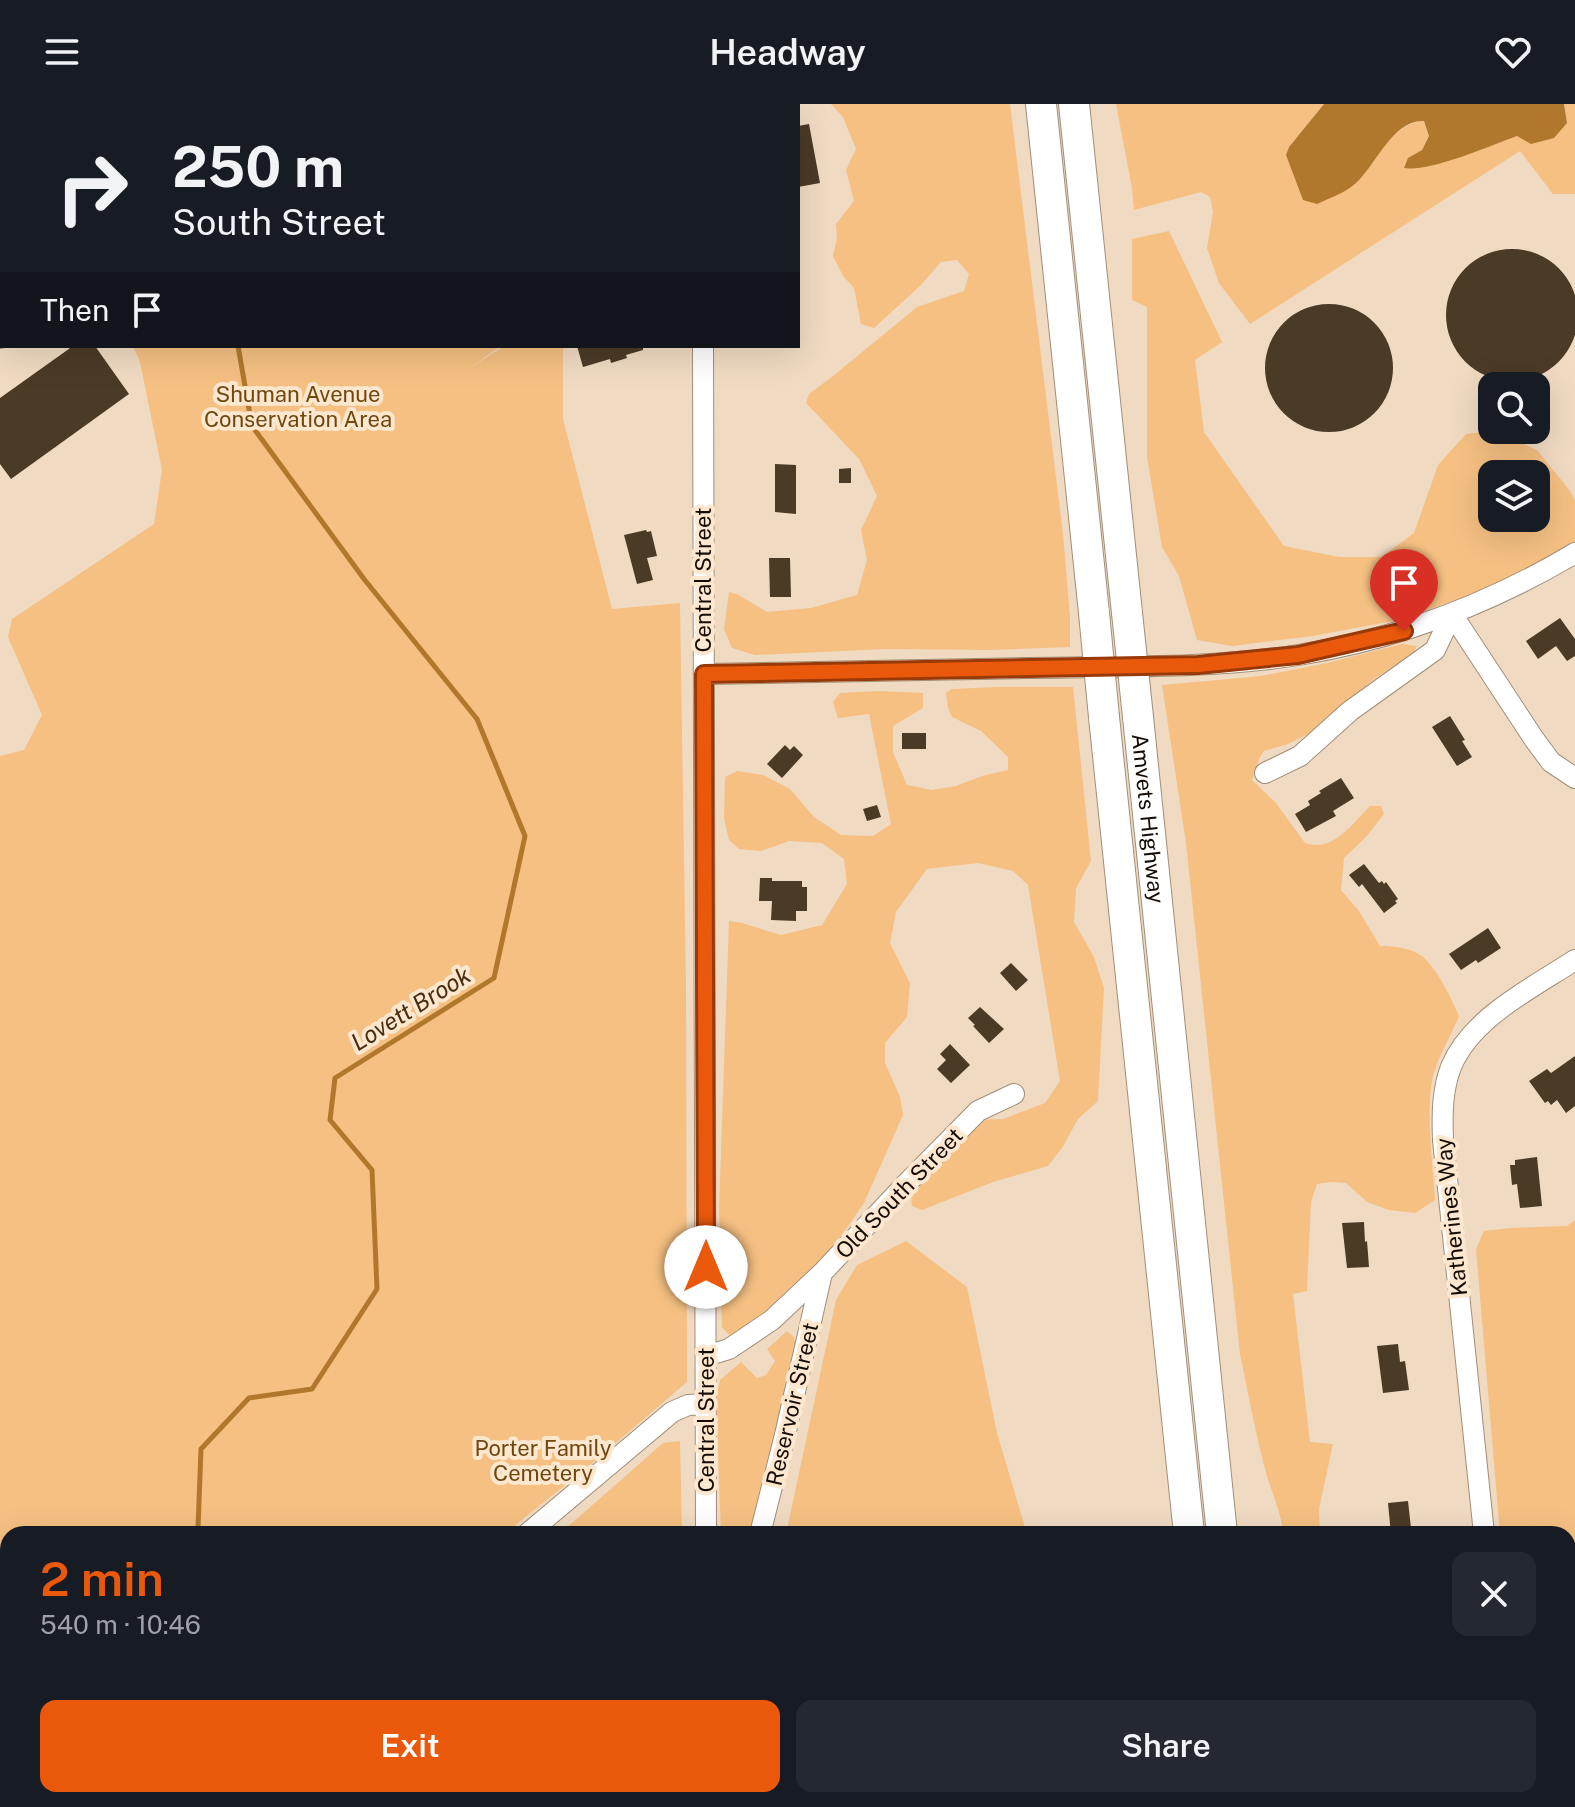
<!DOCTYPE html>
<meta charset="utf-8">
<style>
:root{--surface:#171b24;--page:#242831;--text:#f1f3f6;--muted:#9ea1a6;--accent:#ea580c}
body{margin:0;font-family:"Public Sans",sans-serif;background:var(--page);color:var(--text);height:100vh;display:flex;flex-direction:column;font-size:30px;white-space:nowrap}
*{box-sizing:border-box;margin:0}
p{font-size:26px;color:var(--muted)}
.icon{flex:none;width:44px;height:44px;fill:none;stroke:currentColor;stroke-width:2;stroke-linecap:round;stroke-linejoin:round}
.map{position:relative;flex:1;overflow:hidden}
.drawer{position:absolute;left:0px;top:1422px;width:1576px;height:282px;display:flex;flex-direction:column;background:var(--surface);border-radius:24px 24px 0 0;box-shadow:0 8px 32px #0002}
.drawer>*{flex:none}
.top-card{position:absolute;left:0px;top:0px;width:800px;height:244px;box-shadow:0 8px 32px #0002;background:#171b24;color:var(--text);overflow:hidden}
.tools{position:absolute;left:1478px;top:268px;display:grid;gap:16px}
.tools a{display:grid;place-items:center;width:72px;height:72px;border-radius:16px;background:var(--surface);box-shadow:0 8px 32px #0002;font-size:40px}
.pin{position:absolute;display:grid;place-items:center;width:68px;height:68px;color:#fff;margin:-82px -34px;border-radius:50% 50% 50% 0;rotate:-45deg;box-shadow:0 0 8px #0007}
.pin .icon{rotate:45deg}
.me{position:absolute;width:88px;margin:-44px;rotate:0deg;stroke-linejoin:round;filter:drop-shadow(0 0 6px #0008)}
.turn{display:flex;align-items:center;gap:28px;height:168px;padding:0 40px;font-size:36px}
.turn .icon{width:104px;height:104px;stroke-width:2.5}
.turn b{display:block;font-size:56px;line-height:68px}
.then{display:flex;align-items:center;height:76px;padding:0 40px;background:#0003;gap:16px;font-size:30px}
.round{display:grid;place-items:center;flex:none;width:84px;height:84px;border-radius:16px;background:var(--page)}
.head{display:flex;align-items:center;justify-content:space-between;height:136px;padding:0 40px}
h1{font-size:48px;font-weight:600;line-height:60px;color:var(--accent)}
.cta{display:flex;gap:16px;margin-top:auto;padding:16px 40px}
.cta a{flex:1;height:92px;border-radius:16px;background:var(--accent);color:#fff;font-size:32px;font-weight:600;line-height:92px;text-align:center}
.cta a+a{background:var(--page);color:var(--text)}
header{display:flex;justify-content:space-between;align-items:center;height:104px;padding:0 40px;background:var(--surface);font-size:36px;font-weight:600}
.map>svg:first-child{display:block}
.green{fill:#f5c082;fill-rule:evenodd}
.water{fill:#b1782d}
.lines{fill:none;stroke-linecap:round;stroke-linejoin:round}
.stream{stroke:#b1782d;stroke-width:5}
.building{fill:#4b3a26}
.minor-casing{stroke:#a28e77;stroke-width:22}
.highway-casing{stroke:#a28e77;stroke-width:32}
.minor{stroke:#fff;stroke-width:20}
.highway{stroke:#fff;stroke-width:30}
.highway-bridge-casing{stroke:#a28e77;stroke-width:32;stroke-linecap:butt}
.highway-bridge{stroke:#fff;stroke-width:30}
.route-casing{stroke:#983908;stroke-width:20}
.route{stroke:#ea580c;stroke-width:14}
.labels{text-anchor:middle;stroke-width:8;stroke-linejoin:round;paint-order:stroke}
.park-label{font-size:22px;fill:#6f470f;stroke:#fde7cf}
.street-label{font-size:22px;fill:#140c05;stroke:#fde7cf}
.water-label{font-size:24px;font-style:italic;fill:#482f10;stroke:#fde7cf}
</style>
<header><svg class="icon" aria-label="menu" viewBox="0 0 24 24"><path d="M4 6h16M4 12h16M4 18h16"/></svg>Headway<svg class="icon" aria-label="heart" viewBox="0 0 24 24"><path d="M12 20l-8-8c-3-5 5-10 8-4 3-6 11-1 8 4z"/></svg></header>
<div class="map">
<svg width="1575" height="1703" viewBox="0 0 1575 1703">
<rect width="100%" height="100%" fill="#f0dac2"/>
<!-- green -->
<path class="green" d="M101,0H635L636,2H101Z
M831,0H1010L1063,430L1070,513V543L992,546L886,545L755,551L732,544L724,525L729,488L737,490L767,508L811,504L857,491L867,456L861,426L877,392L859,355L806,299L809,290L833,272L917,203L964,187L969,170L957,156L941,158L920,182L874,224L861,220L854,184L843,172L833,152L837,134L836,120L854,97L846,66L856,45L843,13Z
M1116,0H1324L1289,43L1286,51L1347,86C1371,67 1391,17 1424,17L1429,32L1422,46L1408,54L1442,58L1517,32L1567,19L1564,0H1575V90H1553L1520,47L1250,220L1219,179L1207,144L1213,108L1210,93L1201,88L1134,106L1132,84Z
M1169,127L1222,238L1195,256L1204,328L1284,442L1339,453H1381L1414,429L1438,361L1466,330L1499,326L1538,347L1570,387L1575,396V441L1533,464L1474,490L1398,516L1313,532L1232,542L1197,536L1179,472L1162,443L1147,353V203L1132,196V135ZM1492,370H1536V414H1492Z
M133,242H501L468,265L504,242H563V315L612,505L680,499L686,881L687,1278L584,1366L504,1430H8V1545L0,1548V652L24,646L42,611L8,533L12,515L154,420L162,366L140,258Z
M1402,540L1417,542L1412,551L1374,575L1312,628L1288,640L1264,647L1260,653L1252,676L1276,699L1305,739C1333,749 1353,719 1370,702H1381L1384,710L1367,732L1344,754L1341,786L1359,807L1380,842C1394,842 1412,844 1423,853C1438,866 1451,894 1459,912C1450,935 1434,958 1431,983C1427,1016 1433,1062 1435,1096L1415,1109L1389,1106L1367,1098L1346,1079L1331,1078L1317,1080L1311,1098L1307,1187L1293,1190L1310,1338L1333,1340L1319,1405L1320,1430H1283C1281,1406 1271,1388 1265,1365C1255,1327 1248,1288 1240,1250L1186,739L1162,581L1261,572L1327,559Z
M998,583H1073L1091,757L1076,784L1074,818L1094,853L1104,884L1098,997L1078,1015L1062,1044L1048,1062L993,1078L922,1106L912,1102L911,1093L930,1068L978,1016L1003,1015L1045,999L1060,977L1028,781L1013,767L978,759L927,765L896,808L890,839L910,879L907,913L885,939V959L900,993L903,1011L864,1099L833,1144L761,1211L738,1229L732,1231L728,1230L722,1223L719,1105L729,817L742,819L781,831L822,821L847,780L844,755L822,739L789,737L761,747L739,745L729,736L724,714L725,673L737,667L763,671L790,685L814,713L841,731L873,732L891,720L869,610L838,614L833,598L840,589L879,587L923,589V604L893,622V648L907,681L932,686L956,682L982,672L1008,666V653L981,627L952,613L948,604L946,589L952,585Z
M1575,1116V1450H1568V1430H1500L1476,1145L1484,1127L1510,1124L1567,1122Z
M906,1137L967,1183L997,1329L1027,1430H786L836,1196L857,1161Z
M787,1227L794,1233L796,1244L751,1430H721L716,1293L720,1276L741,1258L757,1274L766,1271L775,1257L767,1245Z
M680,1337L682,1430H557L572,1419L663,1339Z
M296,1696H674L672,1703H296Z
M720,1696H1195V1703H718Z
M1287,1696H1367L1368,1703H1288Z"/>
<!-- water -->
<path class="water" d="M1324,0H1564L1567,19L1554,34L1531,40L1517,32C1489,42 1431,68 1404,64L1408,54L1422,46L1429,32L1424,17C1393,15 1376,61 1356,79C1345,89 1330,94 1317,100L1303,96L1286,51L1289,43Z"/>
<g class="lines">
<!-- stream -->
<path class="stream" d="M229,0L231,2
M200,1430L198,1424L201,1345L249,1294L312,1285L377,1185L372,1066L330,1016L335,974L494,874L525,732L477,615L364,475L252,322L238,242
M273,1696L274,1703"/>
</g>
<!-- building -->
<path class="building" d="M809,20L820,79L798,83V22Z
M1446 211a66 66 0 1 1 132 0a66 66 0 1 1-132 0Z
M1265 264a64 64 0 1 1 128 0a64 64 0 1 1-128 0Z
M73,242H95L129,290L11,375L0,360V294Z
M577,242H643V246L626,251L627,254L611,259L610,255L583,263Z
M775,360L796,361V410L775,408Z
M851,364V379H839V365Z
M646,426L647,428L651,427L657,452L647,454L653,476L637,480L624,431Z
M769,454H790L791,493H770Z
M1560,514L1575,535V552L1567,557L1556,542L1538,555L1526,537Z
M1450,612L1465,636L1462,637L1472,653L1457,662L1432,623Z
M902,629H926V645H902Z
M785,641L790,646L794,642L803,651L782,674L767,660Z
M1341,674L1354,694L1333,707L1336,712L1306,728L1295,710L1310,701L1308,697L1321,689L1319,687Z
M877,701L881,713L867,717L863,705Z
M1364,760L1379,779L1382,777L1384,780L1386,778L1398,795L1395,797L1397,799L1384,809L1362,780L1359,783L1349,771Z
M760,774H772V777H802V783H807V807H796V817L771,816L772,797H759Z
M1488,824L1501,844L1478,859L1476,856L1461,866L1449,850Z
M1011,859L1028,876L1016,887L1000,869Z
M980,903L1004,925L989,939L973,922L975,921L968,914Z
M950,940L970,961L951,979L937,965L946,956L940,950Z
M1575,952V1002L1566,1009L1557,996L1551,1001L1548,997L1545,999L1529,977L1547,965L1551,969Z
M1537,1053L1542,1102L1520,1104L1517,1080L1512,1081L1510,1061H1515V1056Z
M1364,1118L1365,1138L1367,1137L1369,1163L1347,1164L1342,1119Z
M1398,1240L1400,1258L1405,1257L1409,1286L1383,1289L1377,1242Z
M1408,1397L1411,1424L1410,1425V1430H1391L1388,1399Z"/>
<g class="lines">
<!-- minor casing -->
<g class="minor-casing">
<path id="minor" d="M80,0V2
M701,0V2
M0,234L2,232
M703,242L706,1430
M1452,510L1534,635L1551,658L1575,674
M704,570C811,568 918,566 1025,564C1116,562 1208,565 1298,551C1397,535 1488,501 1575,449
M1265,669L1300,652L1350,607L1435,546L1452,510
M706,1252L729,1245L772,1216L822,1169L903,1083L978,1007L1014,990
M527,1430L672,1308L688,1301L706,1300
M760,1430L785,1331L822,1169
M1484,1430L1443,1036C1442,1012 1442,986 1451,963C1471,914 1532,884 1575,856
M0,1646L8,1645
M690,1703L691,1696
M1486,1703L1490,1696"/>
</g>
<!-- highway casing -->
<g class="highway-casing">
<g id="highway">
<path d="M1041,0L1094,509"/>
<path d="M1074,0L1127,509"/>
<path d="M1104,613L1189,1430"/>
<path id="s1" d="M1138,613L1222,1430"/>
<path d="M1216,1696L1217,1703"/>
<path d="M1250,1696L1251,1703"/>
</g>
</g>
<!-- minor -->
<use href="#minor" class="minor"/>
<!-- highway -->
<use href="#highway" class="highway"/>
<!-- highway-bridge casing -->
<g class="highway-bridge-casing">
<path id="highway-bridge" d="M1094,509L1104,613
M1127,509L1138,613"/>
</g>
<!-- highway-bridge -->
<use href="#highway-bridge" class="highway-bridge"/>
</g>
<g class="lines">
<!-- route casing -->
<g class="route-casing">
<path id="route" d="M706,1163L704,570L1198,561L1298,551L1404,527"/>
</g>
<!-- route -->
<use href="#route" class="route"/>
</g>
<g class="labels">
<!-- park labels -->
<g class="park-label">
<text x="298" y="298">Shuman Avenue<tspan x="298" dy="25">Conservation Area</tspan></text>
<text x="543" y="1352">Porter Family<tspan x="543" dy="25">Cemetery</tspan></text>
</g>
<!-- street labels -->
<g class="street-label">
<text transform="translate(703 476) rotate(-90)" y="8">Central Street</text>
<text dy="8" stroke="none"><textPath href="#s1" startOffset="102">Amvets Highway</textPath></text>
<text transform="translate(899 1089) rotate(-46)" y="8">Old South Street</text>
<text transform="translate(1451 1113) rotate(-96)" y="8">Katherines Way</text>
<text transform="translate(792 1300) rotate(-77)" y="8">Reservoir Street</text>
<text transform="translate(706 1316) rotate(-90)" y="8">Central Street</text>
</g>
<!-- water labels -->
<g class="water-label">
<text transform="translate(411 905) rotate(-32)" y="8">Lovett Brook</text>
</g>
</g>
</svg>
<div class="tools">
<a><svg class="icon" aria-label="search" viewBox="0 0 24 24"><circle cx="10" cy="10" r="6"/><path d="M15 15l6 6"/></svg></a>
<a><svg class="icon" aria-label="layers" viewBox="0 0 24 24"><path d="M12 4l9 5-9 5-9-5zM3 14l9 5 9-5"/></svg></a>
</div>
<div class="pin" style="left:1404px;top:527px;background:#d93025"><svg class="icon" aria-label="arrive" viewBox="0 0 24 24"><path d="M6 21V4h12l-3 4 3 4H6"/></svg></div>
<svg class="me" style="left:706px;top:1163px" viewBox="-20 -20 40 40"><circle r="19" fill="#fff"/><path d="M0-13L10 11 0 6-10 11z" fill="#ea580c"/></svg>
<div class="top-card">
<div class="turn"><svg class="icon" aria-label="right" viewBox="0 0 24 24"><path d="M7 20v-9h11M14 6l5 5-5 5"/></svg><div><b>250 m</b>South Street</div></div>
<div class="then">Then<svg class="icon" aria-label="arrive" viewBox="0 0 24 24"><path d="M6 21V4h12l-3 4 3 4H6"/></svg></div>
</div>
<section class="drawer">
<div class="head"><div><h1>2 min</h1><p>540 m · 10:46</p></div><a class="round"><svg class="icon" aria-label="close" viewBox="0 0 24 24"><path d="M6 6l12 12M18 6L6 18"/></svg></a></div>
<div class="cta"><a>Exit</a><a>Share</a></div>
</section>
</div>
